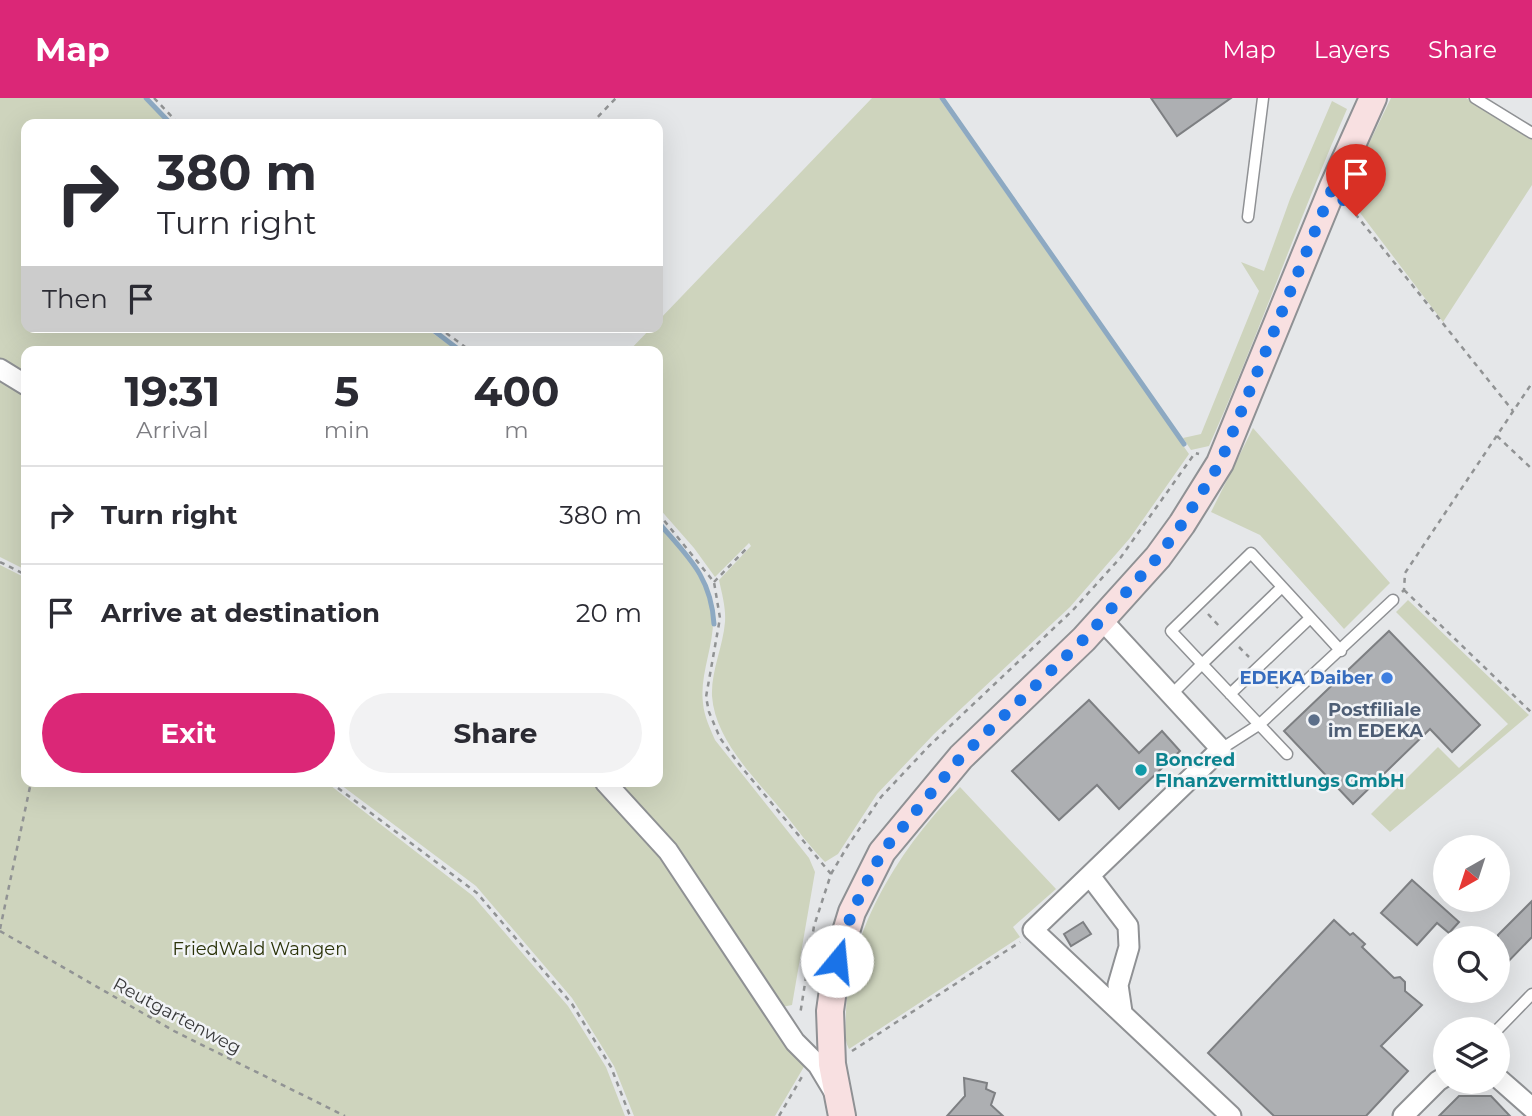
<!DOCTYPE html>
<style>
:root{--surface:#fff;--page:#f2f2f3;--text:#2b2b33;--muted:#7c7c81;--line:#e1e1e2;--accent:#db2777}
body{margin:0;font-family:Montserrat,sans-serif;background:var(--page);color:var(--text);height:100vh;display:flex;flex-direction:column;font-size:26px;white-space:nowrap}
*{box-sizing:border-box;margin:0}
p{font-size:23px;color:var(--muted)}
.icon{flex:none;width:38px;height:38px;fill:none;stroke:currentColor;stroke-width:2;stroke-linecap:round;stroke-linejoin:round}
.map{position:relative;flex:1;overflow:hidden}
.details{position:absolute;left:21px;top:248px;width:642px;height:441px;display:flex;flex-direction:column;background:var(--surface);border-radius:14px;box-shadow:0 7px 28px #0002}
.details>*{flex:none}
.guide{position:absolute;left:21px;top:21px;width:642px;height:214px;border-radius:14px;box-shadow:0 7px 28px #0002;background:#fff;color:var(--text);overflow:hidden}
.needle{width:46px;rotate:219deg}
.controls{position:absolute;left:1433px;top:737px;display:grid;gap:14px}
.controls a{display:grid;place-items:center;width:77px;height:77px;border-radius:50%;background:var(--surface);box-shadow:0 7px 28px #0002;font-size:35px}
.pin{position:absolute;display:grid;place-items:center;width:60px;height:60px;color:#fff;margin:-72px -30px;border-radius:50% 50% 50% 0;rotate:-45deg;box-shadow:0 0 7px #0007}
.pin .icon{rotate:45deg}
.me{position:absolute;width:77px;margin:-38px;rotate:17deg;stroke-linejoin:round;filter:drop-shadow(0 0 5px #0008)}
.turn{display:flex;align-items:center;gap:24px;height:147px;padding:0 21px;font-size:32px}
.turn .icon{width:91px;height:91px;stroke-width:2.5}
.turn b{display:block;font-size:49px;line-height:60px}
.then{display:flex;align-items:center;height:66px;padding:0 21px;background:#0003;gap:14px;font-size:26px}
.eta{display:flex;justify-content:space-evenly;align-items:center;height:119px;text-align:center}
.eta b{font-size:42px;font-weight:700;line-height:49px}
.button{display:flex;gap:14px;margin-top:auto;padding:14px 21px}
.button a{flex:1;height:80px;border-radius:42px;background:var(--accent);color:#fff;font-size:28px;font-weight:700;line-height:80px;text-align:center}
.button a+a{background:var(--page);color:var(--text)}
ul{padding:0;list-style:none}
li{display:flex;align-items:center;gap:21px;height:98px;padding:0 21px;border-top:2px solid var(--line)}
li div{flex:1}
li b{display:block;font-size:26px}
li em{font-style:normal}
header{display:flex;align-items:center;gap:42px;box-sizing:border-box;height:98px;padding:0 35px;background:var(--accent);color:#fff}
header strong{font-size:33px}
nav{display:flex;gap:38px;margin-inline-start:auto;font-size:24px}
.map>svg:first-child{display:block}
.green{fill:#ced4bd}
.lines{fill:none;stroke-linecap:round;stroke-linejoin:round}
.stream{stroke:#8da9c2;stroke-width:5}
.building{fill:#adafb2;stroke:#7d7f82;stroke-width:2}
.lane-casing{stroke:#8f9194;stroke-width:13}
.street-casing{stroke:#8f9194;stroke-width:23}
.secondary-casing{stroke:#8f9194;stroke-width:30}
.path{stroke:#919394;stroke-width:2.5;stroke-dasharray:5 5;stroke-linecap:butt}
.lane{stroke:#fff;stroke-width:10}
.street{stroke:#fff;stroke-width:19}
.secondary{stroke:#f8e0e1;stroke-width:26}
.route{stroke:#1a73e8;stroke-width:12;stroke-dasharray:0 21.6}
.shop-dot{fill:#3f7fe0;stroke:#f2f4f7;stroke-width:2.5}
.service-dot{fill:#5c6f8a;stroke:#f2f4f7;stroke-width:2.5}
.culture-dot{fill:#0f9aa8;stroke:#f2f4f7;stroke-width:2.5}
.labels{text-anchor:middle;stroke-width:5;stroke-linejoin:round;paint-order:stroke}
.shop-label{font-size:18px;font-weight:bold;fill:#366cbe;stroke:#f2f4f7;text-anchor:end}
.service-label{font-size:18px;font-weight:bold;fill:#4e5e75;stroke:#f2f4f7;text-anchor:start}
.culture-label{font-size:18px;font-weight:bold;fill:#0d838f;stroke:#f2f4f7;text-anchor:start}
.park-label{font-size:18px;fill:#2b3309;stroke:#f2f4f7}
.street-label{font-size:18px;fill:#393a3b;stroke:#f2f4f7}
</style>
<header>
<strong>Map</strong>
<nav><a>Map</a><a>Layers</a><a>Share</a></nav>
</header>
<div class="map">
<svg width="1532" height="1018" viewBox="0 0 1532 1018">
<rect width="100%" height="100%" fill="#e5e7e9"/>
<!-- green -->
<path class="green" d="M0,0H143L169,26H26V229H424L459,254H26V281L0,265Z
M872,0H939L1189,356L1130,440L1070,509L934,636L877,696L838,756L825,764C810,749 797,731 784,715C757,682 715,643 712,598C711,573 723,549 725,524C726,510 722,496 719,482L751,448L749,445L715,479L694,450L658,409V254H628L652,229H658V223Z
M1391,0H1466L1532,40V87L1443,224L1345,95Z
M1332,3L1347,11C1298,122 1259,237 1209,348L1191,352L1183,340L1201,336L1259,193L1241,164L1264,173L1290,101Z
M0,279L26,296V472L0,459Z
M1253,330L1390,485L1344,531L1260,437L1211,414Z
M658,427C679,449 707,476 712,508C718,541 699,573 703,605C704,618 710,630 715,642L809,760L815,774L792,907L782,909L613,684H658Z
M0,467L26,480V684H326L473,798L568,908L606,969L625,1018H0Z
M1408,502L1529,617L1390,734L1371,716L1438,649L1459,670L1508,626L1396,514Z
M337,684H595C679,767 739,871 805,967L775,1018H634L614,968L572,900L476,788Z
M960,689L1056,791L1013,829L1020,839L849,951C843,940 846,927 846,914C850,828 901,749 960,689Z"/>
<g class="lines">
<!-- stream -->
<path class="stream" d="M146,0L171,26
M942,0L1184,346
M429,229L462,254
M658,424C688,459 711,478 714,526"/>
</g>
<!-- building -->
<path class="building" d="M1151,0H1231L1177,38Z
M1389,533L1480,627L1452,654L1430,631L1353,706L1284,633Z
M1089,602L1139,655L1162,633L1180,653L1119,711L1097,687L1059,722L1012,673Z
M1412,782L1459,824L1449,835L1437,825L1417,847L1381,815Z
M1532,803V839L1498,874V837Z
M1334,822L1350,837L1353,835L1365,846L1362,849L1394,880L1400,879L1405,884V893L1422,907L1381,948L1408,973L1366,1018H1274L1208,955Z
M1083,824L1091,836L1071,848L1064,836Z
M964,980L987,985L986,991L995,995L991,1007L1003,1018H947L965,998Z
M1459,998H1491L1510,1018H1439Z"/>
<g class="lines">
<!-- lane casing -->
<g class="lane-casing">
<path id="lane" d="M1475,0L1532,35
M1248,119L1263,0
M1282,489L1202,566L1287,656
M1172,596L1202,566L1171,533L1251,455L1341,553
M1230,596L1310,520
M1221,651L1260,626L1393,502
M1498,931L1532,896"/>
</g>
<!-- street casing -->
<g class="street-casing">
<path id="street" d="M0,271L26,287
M1102,522L1221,651L1033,832L1231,1018
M605,684L668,753L795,944L818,967L833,992
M1090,778L1128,828L1129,849L1118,887L1122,914
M1498,980L1532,1010
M1403,1018L1438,983L1446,978"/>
</g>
<!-- secondary casing -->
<g class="secondary-casing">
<path id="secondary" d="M842,1018L832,966L830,913L837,863L852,814L882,754L961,659L1084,541L1158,459L1182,426L1220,365L1333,89L1373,0"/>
</g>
<!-- path -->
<path class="path" d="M154,0L179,26
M591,26L616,0
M1349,108L1513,313
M438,229L472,254
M1497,338L1532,371
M658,415L714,484L720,520L706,599L709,614L720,640L738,665L831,776L814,828L800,917
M0,464L26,477
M714,484L748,449
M1404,492L1532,615
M1402,494L1404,492L1405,475L1532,285
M1208,516L1220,529
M1239,549L1249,559
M1268,579L1278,590
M330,684L477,795L572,906L611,969L630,1018
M831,776L847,749L881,699L929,648L1073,512L1121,459L1195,355L1199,356
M0,831L31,684
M0,833L174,933L345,1018
M852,953L1020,844
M779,1018L803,977"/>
<!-- lane -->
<use href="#lane" class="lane"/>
<!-- street -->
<use href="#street" class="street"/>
<!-- secondary -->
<use href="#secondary" class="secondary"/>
</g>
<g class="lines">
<!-- route -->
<path class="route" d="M837,863L852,814L882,754L961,659L1084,541L1158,459L1182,426L1220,365L1333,89L1356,118"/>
</g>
<!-- markers -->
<circle class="shop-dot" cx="1387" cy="580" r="7"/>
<circle class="service-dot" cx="1314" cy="622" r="7"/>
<circle class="culture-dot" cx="1141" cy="672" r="7"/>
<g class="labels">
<!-- shop labels -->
<g class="shop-label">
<text x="1373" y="586">EDEKA Daiber</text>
</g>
<!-- service labels -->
<g class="service-label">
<text x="1328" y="618">Postfiliale<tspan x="1328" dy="21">im EDEKA</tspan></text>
</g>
<!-- culture labels -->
<g class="culture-label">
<text x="1155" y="668">Boncred<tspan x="1155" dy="21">FInanzvermittlungs GmbH</tspan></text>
</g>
<!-- park labels -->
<g class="park-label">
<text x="260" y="857">FriedWald Wangen</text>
</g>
<!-- street labels -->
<g class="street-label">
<text transform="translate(177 918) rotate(28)" y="6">Reutgartenweg</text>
</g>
</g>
</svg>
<div class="controls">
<a><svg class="needle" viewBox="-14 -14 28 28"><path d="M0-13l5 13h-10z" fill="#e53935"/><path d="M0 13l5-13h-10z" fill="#7c7c81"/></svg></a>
<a><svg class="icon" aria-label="search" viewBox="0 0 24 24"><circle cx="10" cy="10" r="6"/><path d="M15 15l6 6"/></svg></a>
<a><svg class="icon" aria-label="layers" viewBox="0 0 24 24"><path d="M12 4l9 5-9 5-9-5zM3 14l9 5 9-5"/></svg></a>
</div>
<div class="pin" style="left:1356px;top:118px;background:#d93025"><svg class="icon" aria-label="arrive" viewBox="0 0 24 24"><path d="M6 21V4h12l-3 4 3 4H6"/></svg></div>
<svg class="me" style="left:837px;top:863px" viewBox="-20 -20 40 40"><circle r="19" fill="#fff"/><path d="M0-13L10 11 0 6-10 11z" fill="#1a73e8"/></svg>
<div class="guide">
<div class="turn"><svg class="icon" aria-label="right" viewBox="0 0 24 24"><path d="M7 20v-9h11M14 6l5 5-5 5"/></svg><div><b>380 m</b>Turn right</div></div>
<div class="then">Then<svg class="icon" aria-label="arrive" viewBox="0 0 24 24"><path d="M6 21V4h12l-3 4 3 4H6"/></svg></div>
</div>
<section class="details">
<div class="eta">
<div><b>19:31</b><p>Arrival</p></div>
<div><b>5</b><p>min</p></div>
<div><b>400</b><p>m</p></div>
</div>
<ul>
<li><svg class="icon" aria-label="right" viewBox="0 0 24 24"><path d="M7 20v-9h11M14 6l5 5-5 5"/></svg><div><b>Turn right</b></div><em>380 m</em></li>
<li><svg class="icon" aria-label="arrive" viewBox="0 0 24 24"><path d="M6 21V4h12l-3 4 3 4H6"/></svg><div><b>Arrive at destination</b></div><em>20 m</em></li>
</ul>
<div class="button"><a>Exit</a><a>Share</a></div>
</section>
</div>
